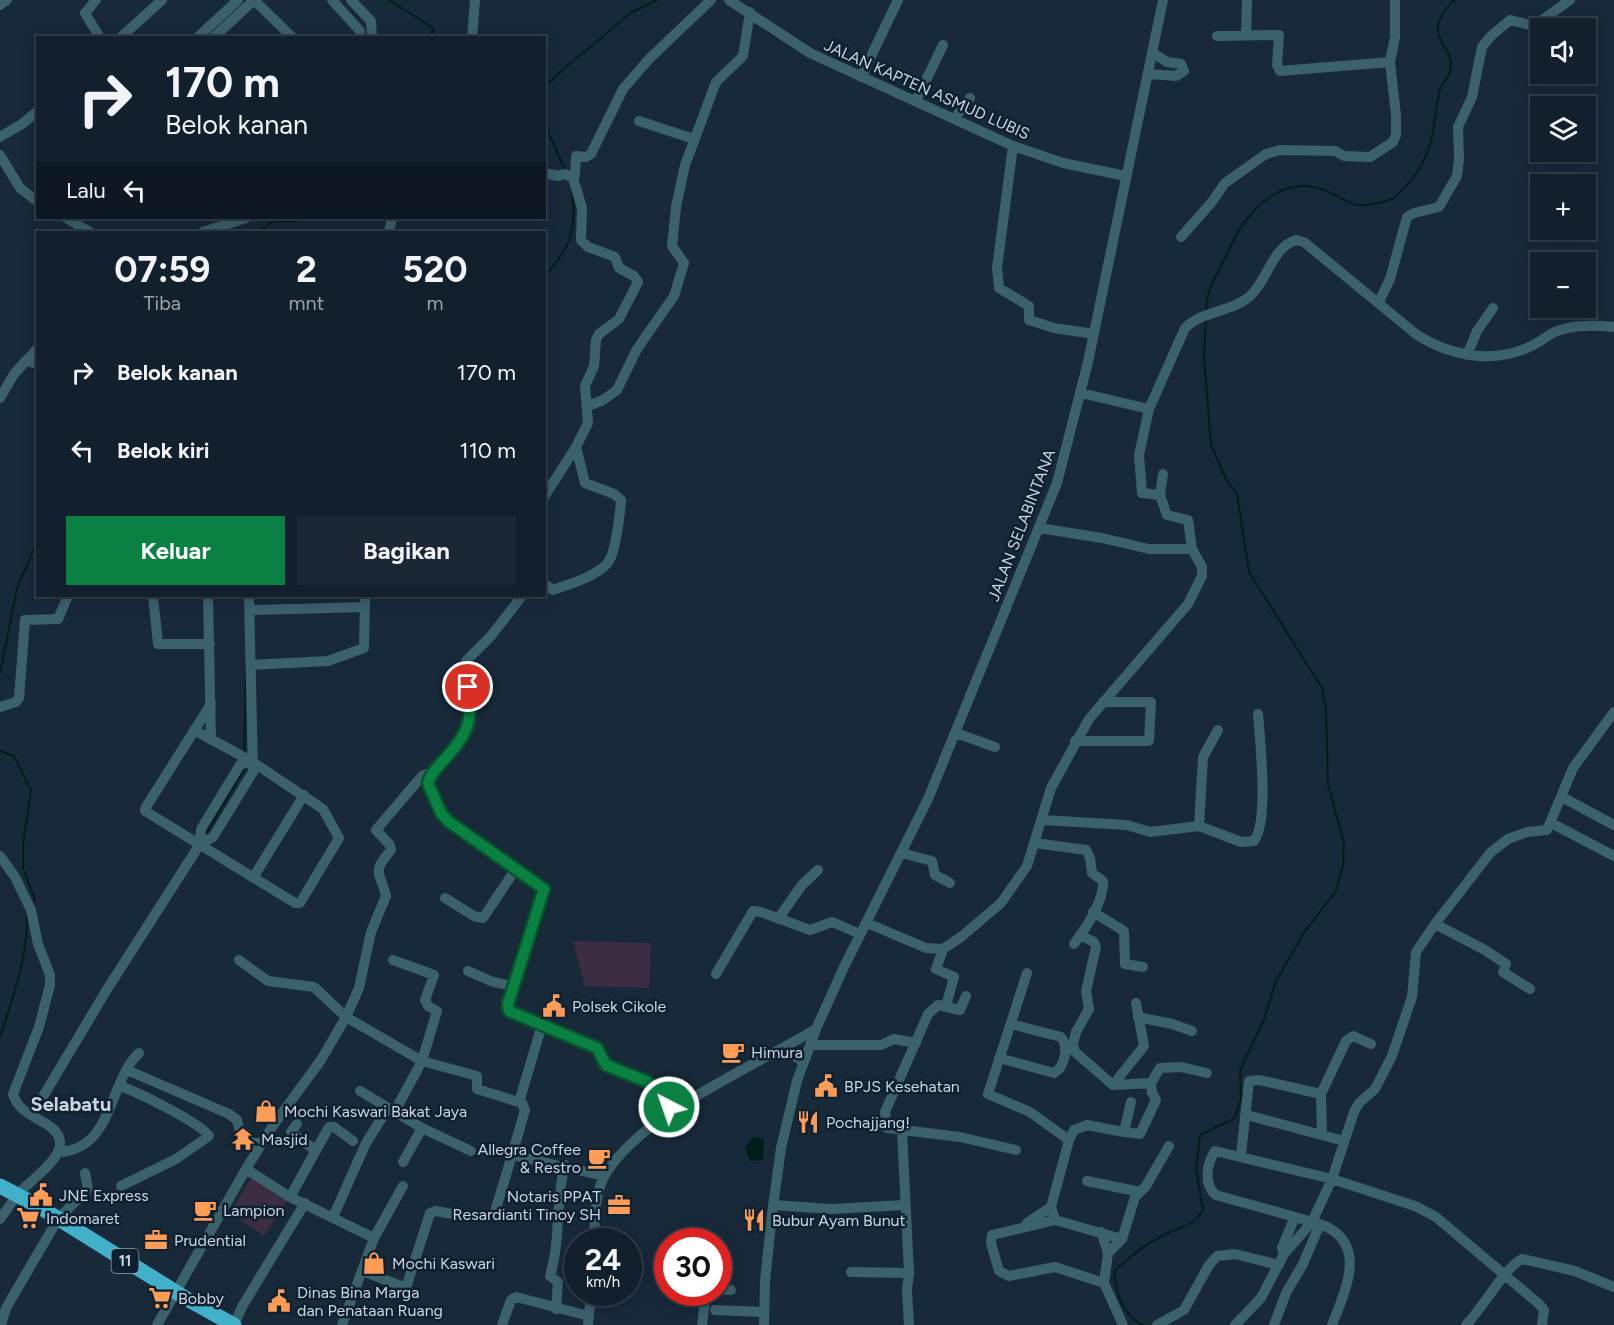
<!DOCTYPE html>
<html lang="id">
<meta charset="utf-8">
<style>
:root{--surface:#121f2c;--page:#1b2734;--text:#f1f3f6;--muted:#9ca2a9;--line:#313d48;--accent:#0b8043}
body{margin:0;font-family:Figtree,sans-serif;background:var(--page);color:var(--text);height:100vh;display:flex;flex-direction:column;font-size:22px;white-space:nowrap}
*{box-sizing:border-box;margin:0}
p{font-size:20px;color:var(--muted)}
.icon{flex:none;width:33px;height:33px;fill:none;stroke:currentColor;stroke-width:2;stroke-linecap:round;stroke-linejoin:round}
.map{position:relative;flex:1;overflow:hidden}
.details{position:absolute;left:36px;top:231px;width:510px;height:366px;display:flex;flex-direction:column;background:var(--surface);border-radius:0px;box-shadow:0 3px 15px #0003,0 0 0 2px var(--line)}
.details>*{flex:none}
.top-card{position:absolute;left:36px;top:36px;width:510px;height:183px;border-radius:0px;box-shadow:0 3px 15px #0003,0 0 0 2px var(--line);background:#121f2c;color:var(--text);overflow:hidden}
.controls{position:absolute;left:1530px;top:18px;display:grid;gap:12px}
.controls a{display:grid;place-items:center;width:66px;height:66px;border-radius:0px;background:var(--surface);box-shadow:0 3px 15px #0003,0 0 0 2px var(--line);font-size:30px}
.speed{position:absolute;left:564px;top:1228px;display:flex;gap:12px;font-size:30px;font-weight:700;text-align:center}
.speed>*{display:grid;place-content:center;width:78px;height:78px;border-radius:50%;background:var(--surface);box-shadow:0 3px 15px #0003,0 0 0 2px var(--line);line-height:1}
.speed small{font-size:15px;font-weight:400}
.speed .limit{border:9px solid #d22;background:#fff;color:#111}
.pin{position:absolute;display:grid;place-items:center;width:51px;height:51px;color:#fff;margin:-26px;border:3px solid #fff;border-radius:50%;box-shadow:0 2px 6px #0007}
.me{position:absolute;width:66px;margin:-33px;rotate:319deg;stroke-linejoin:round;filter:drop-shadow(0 0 4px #0008)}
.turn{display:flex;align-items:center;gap:21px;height:126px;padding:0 30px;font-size:27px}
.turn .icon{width:78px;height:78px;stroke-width:2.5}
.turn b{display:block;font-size:42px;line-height:51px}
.then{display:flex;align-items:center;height:57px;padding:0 30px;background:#0003;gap:12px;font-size:22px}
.eta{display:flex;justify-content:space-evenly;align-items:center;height:102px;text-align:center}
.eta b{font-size:36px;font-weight:700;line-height:42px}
.cta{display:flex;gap:12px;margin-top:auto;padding:12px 30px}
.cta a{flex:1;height:69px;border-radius:0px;background:var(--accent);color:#fff;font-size:24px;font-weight:700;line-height:69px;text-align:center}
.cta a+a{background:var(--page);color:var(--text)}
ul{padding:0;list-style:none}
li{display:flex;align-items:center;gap:18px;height:78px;padding:0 30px}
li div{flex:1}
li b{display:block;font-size:22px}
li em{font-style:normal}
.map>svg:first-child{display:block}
.green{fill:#3c2d42}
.water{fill:#021e1a}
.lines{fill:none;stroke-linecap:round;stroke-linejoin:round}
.stream{stroke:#021e1a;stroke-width:2}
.minor{stroke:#3b616b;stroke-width:10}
.highway{stroke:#42b0c9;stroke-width:15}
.route-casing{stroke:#07532c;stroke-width:15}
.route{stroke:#0b8043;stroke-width:10}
.labels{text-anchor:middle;stroke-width:5;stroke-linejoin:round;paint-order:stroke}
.shield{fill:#0f2030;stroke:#929fac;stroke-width:1.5}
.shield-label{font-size:15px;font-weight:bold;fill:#cad5e1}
.street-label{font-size:16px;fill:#cad5e1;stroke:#0f2030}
.poi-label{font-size:16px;fill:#cad5e1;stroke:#0f2030;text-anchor:start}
.quarter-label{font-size:20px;font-weight:bold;fill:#cad5e1;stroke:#0f2030}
</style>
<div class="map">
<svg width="1614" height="1325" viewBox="0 0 1614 1325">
<rect width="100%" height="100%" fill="#18293a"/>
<!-- green -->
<path class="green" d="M573,941L651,943L649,988L585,986Z
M251,1178L288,1199L264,1236L230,1213Z"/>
<!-- water -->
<path class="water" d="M753,1137L764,1139L763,1160L750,1161L745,1148Z"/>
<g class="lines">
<!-- stream -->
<path class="stream" d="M389,0L433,28L431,38
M544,106L547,85L560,72L632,12L657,0
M544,116L549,134L566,172
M257,232L273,221H294L308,218
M544,276C571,249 577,229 572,191
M1206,313C1205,290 1220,269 1229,249C1245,215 1276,177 1318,188C1344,195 1347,211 1378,203C1383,202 1390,201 1395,197C1411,183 1425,163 1431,141C1436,123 1435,104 1441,87C1444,82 1449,77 1450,71C1457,50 1428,40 1441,17C1445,10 1448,5 1455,0
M36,366L34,369L38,372
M0,674L17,588L38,540
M0,751L14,756L31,790L23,845V868L35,899L32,904
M244,754L246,673
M205,835L245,768
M0,1037C13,997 28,957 27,915
M1143,1325C1122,1314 1116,1294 1114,1271C1129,1257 1146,1244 1164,1235C1182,1225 1191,1229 1203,1210L1196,1169L1200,1135L1235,1118L1241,1098L1240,1070L1263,1022L1276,981L1305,931L1336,891L1343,865L1344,843L1328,784L1326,709L1322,688L1249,572L1237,494L1226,479L1211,445L1204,358L1206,318"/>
<!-- minor -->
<path class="minor" d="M96,0L85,13L100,38
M254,0L293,38
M332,0L360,31
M351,0L371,21L372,38
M729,0L810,53L1013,146L1063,163L1126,176
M0,5L7,0
M1246,35L1247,0
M1217,36L1279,35L1277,65L1280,71L1390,62
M120,38L162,0
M197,38L238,0
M213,38L254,0
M472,38L475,0
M1149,74L1176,76L1184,71L1181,64L1167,62L1153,53
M861,77L898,0
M916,101L943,45
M955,118L970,98
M639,121L694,139
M0,137L22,124L38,111
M1013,146L997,268L999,288L1029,306V320L1054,328L1094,334
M0,155L20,188L38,202
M544,173L558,176L565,174L573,178L582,208L581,240L588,247L615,257L619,268L634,276L638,282L619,319L599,334L596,340L594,366L585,386L588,423L576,447L585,483L614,494L621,500C620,514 616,550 609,561C599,576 569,584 553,590L544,584
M573,178L575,175L576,156L586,157L591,154L623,89L649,59L711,0
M66,218L90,232
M203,232L246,218
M389,232L392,218
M1181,237L1211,203L1225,183L1266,154L1280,150L1335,151L1344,156L1370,157L1393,142L1396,135V115L1390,62L1395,37V0
M1379,302L1390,279L1407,217L1414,213L1439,207L1457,176L1459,159L1458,127L1472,97L1482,47L1491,36L1510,20L1534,26L1570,0
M1467,355L1477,331L1493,308
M25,361L38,364
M1081,393L1149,409L1185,328C1202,311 1231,312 1249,297C1268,281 1271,248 1296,240L1304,242L1417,335C1449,355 1490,364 1527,348C1535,345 1543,339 1551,334C1568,324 1595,325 1614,327
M0,398L14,374L38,348
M588,406L603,400L617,390L637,349L674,296L684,263L672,246L676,207L685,165L716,82L743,56L750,12
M1149,409L1139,455L1142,493L1160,495L1163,474
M544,497L576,447
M1039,528L1102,538L1149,549H1192L1188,520L1167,515L1160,495
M153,596L158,644H210
M208,596L211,740
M522,596L491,636L466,661C463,674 469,690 470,703C474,736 446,756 428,780L429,787L441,813L448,821L544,889L508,1003L509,1011L598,1048L606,1065L648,1082L673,1113
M250,610L365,607
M251,665L328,661L364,648L365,596
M0,707L16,702L19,698L25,620L58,619L68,596
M194,730L251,761L323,809L339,838L300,903H295L145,811L146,807L211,704
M956,733L995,747
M1075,741H1149L1151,702H1103
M1562,797L1614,825
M1043,820L1127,825L1150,832L1199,826L1241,842L1254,841C1269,822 1260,740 1258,714
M1551,823L1614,856
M1199,826L1203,757L1218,730
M1035,843L1086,850L1090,858L1092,873L1103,881C1104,901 1086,928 1074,944
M200,844L213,837L253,772L249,596
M902,853L932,861L935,875L950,883
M0,856L15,877L31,910L38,944L50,975V985L39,1027L13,1094C17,1109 31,1115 43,1122C85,1145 38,1173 20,1192C13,1200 7,1210 0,1219
M253,878L304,795
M445,898L474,916L483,918L515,870
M1093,912L1124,931L1125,964L1143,967
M778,919L802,885L818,870
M867,923L926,948L943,949L961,937L1001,903L1027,866L1051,788L1089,719L1188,604L1202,576V567L1192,549
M1435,924L1485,950L1506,964L1503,972L1530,989
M1080,935L1094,942L1096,947L1086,991L1089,1009L1076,1032L1073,1044L1075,1052L1113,1085L1151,1083L1152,1093L1156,1100L1140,1134L1124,1132
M943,949L936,969L954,977L946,1006
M239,960L268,981L314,987L346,1017L422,1061L477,1076V1089L522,1103L525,1110L512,1155L604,1176
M393,960L434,975L425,1000L428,1006L437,1011L422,1061L395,1111
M468,971L493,982L514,986
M1027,973L988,1094L1030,1112L1069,1140L1051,1207L1055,1220L1122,1239
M716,974L753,911L761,912L810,930L832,922L860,934
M966,996L960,1010L938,1005L928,1014L885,1112L887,1128L960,1137L1016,1150
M1138,1017L1172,1024L1192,1031
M811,1045H881L894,1039L916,1043
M783,1049L804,1062
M999,1058L1054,1073C1065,1067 1069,1047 1061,1037L1011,1024
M127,1070L229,1114L237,1120L239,1128L260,1146
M1151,1083L1160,1068L1181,1067L1207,1073
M1113,1085L1144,1046L1136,1003
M121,1086C139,1093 199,1122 209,1136L176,1159L121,1186
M360,1091L422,1128L471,1151
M519,1102L542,1025
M32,1115L106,991L200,844L201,829L240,765L251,761
M1247,1115L1344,1141
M297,1124L291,1132L315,1150
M902,1131L909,1273L907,1290L909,1325
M1322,1134L1321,1094L1346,1041L1353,1036L1371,1044
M1069,1140L1074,1130L1087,1125L1124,1132L1131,1102
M59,1152C114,1149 108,1082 139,1053
M1241,1155L1249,1081L1259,1080L1321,1094
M403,1162L422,1128
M246,1169L290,1197L374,1238L342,1325
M1087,1181L1140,1192
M290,1197L329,1127H334L353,1141
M773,1205L831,1209L905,1205
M494,1215L512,1155
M333,1217L366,1143L388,1108
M1055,1220L992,1235L991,1243L999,1271L1009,1276L1055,1267L1104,1283
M1027,1223L1051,1207
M1101,1232L1108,1253L1104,1283L1123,1325
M374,1238L403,1186
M594,1242C595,1220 594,1194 605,1175C641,1114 755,1066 816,1029
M1108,1253L1122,1239L1135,1197L1146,1186L1169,1146
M1284,1254L1282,1248L1294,1219
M363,1271L406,1288L430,1213L436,1211L457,1215
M851,1272L909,1273
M718,1289L731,1290
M556,1309L558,1282L550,1276C561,1240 555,1202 565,1165
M715,1310L763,1312
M1,1325L6,1308L58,1219L88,1189L85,1173
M157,1325L246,1169L274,1124L321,1060L346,1017L359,988L371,932L386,896C380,871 371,873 391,850L390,845L376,830L422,776L432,772
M234,1325L243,1305L305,1203
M502,1325L511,1300L516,1297L589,1316
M588,1325L591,1293
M702,1325L706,1293
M764,1325L765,1281L772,1214L781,1148L797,1081L816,1029L844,967L928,799L1057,483L1088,362L1163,0
M1157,1325L1184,1310L1209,1265L1217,1256L1235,1254L1279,1265
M1235,1325L1261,1298L1284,1254L1312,1222L1332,1179L1354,1112L1359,1103L1375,1089L1392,1056L1412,997L1416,952L1435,924L1491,852L1508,839L1527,832L1547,830L1573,768L1614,712
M1274,1325L1286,1293L1303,1264L1320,1224
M1332,1325C1346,1289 1369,1242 1320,1224L1216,1195C1203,1185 1207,1163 1215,1151L1332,1179L1415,1206L1436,1217L1539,1304L1544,1310L1542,1325
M1466,1325C1482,1309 1505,1267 1522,1259L1575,1271L1614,1287"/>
<!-- highway -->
<path class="highway" d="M0,1186L38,1206L187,1299L234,1325"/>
</g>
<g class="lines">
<!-- route casing -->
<g class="route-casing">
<path id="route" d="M468,687C473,722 468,734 444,760C438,767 430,774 428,783L441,813L448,821L544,889L508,1004L509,1011L597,1048L606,1065L648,1082L669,1107"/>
</g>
<!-- route -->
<use href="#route" class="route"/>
</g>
<!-- icons -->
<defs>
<g id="civic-bare" transform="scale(1.8)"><path d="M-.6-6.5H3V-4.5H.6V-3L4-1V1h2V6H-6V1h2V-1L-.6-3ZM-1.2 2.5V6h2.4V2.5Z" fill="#fd9c56" stroke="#0f2030" stroke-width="2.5" paint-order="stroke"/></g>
<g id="cafe-bare" transform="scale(1.8)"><path d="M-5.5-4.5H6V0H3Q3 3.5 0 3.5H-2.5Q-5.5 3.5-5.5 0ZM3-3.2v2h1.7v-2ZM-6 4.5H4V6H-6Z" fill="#fd9c56" stroke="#0f2030" stroke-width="2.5" paint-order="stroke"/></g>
<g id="shop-bare" transform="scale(1.8)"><path d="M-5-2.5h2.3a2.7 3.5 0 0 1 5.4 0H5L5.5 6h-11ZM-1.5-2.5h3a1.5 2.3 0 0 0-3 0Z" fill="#fd9c56" stroke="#0f2030" stroke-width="2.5" paint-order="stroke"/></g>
<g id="restaurant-bare" transform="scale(1.8)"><path d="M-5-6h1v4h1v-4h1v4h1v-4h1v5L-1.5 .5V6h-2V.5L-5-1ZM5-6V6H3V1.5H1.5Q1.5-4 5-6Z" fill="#fd9c56" stroke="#0f2030" stroke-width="2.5" paint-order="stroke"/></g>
<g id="temple-bare" transform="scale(1.8)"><path d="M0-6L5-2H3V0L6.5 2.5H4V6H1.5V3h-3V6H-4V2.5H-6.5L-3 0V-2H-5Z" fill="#fd9c56" stroke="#0f2030" stroke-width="2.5" paint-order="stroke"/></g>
<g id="office-bare" transform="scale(1.8)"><path d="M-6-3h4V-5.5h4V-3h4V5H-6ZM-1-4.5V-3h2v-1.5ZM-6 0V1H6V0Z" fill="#fd9c56" stroke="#0f2030" stroke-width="2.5" paint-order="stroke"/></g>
<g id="supermarket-bare" transform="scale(1.8)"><path d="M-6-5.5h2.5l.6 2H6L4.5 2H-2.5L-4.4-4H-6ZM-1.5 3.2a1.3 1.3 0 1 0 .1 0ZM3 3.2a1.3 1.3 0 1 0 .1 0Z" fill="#fd9c56" stroke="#0f2030" stroke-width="2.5" paint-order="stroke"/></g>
</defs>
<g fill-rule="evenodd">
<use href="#civic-bare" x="554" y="1006"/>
<use href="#cafe-bare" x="733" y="1052"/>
<use href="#civic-bare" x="826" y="1086"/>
<use href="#shop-bare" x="266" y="1111"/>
<use href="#restaurant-bare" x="808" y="1122"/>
<use href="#temple-bare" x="243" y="1139"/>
<use href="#cafe-bare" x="599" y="1158"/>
<use href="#civic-bare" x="41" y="1195"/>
<use href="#office-bare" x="619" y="1205"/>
<use href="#cafe-bare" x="205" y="1210"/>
<use href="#supermarket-bare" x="28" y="1218"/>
<use href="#restaurant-bare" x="754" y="1220"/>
<use href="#office-bare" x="156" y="1240"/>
<use href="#shop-bare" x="374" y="1263"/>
<use href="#supermarket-bare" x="160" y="1298"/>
<use href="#civic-bare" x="279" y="1301"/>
</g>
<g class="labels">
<!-- shield labels -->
<rect class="shield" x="111.5" y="1249" width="27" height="24" rx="4.5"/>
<g class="shield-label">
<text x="125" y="1266">11</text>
</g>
<!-- street labels -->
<g class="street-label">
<text transform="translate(927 89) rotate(24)" y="6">JALAN KAPTEN ASMUD LUBIS</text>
<text transform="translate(1021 525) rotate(-69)" y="6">JALAN SELABINTANA</text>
</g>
<!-- poi labels -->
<g class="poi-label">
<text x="572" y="1012">Polsek Cikole</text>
<text x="751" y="1058">Himura</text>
<text x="844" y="1092">BPJS Kesehatan</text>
<text x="284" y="1117">Mochi Kaswari Bakat Jaya</text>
<text x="826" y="1128">Pochajjang!</text>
<text x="261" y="1145">Masjid</text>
<text x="581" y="1155" text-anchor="end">Allegra Coffee<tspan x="581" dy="18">&amp; Restro</tspan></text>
<text x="59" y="1201">JNE Express</text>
<text x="601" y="1202" text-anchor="end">Notaris PPAT<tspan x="601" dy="18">Resardianti Tinoy SH</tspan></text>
<text x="223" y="1216">Lampion</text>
<text x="46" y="1224">Indomaret</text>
<text x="772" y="1226">Bubur Ayam Bunut</text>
<text x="174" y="1246">Prudential</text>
<text x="392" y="1269">Mochi Kaswari</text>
<text x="297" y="1298">Dinas Bina Marga<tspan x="297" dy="18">dan Penataan Ruang</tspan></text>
<text x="178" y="1304">Bobby</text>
</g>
<!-- quarter labels -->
<g class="quarter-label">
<text x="71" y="1111">Selabatu</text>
</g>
</g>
</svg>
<div class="controls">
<a><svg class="icon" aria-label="sound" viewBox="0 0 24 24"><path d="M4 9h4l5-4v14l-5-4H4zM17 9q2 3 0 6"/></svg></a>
<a><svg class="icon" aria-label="layers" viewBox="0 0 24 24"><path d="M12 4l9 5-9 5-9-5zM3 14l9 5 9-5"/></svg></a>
<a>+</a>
<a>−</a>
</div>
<div class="speed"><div>24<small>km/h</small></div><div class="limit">30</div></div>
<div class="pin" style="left:468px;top:687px;background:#d93025"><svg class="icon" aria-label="arrive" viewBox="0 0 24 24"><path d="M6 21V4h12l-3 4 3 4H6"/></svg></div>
<svg class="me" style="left:669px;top:1107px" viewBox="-20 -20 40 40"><circle r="17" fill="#0b8043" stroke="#fff" stroke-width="3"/><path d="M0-11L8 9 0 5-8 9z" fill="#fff"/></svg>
<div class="top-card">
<div class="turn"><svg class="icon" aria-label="right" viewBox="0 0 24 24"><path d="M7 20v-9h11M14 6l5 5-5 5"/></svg><div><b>170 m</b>Belok kanan</div></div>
<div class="then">Lalu<svg class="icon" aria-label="left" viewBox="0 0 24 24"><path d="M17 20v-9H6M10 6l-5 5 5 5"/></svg></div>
</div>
<section class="details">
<div class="eta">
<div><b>07:59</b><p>Tiba</p></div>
<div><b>2</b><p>mnt</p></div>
<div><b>520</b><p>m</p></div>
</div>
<ul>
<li><svg class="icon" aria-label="right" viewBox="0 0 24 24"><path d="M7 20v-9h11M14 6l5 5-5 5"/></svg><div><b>Belok kanan</b></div><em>170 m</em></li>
<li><svg class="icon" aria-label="left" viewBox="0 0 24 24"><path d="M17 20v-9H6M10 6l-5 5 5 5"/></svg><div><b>Belok kiri</b></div><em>110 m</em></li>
</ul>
<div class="cta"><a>Keluar</a><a>Bagikan</a></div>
</section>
</div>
